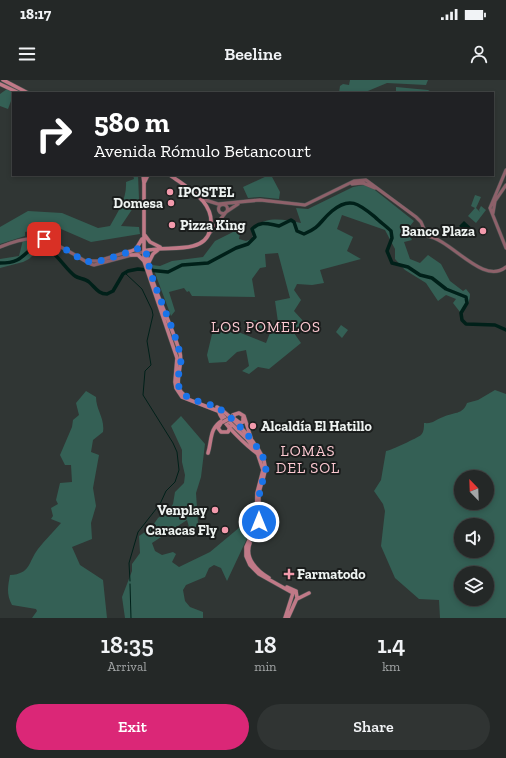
<!DOCTYPE html>
<meta charset="utf-8">
<style>
:root{--surface:#242827;--page:#303433;--text:#f1f3f6;--muted:#a3a6a7;--line:#414444;--accent:#db2777}
body{margin:0;font-family:"Zilla Slab",serif;background:var(--page);color:var(--text);height:100vh;display:flex;flex-direction:column;font-size:15px;white-space:nowrap}
*{box-sizing:border-box;margin:0}
p{font-size:13px;color:var(--muted)}
.icon{flex:none;width:22px;height:22px;fill:none;stroke:currentColor;stroke-width:2;stroke-linecap:round;stroke-linejoin:round}
.map{position:relative;height:538px;overflow:hidden}
.drawer{display:flex;flex-direction:column;background:var(--surface);flex:1}
.drawer>*{flex:none}
.banner{position:absolute;left:12px;top:12px;width:482px;height:84px;border-radius:0px;box-shadow:0 2px 6px #0003,0 0 0 1px var(--line);background:#202124;color:#fff;overflow:hidden}
.needle{width:26px;rotate:337deg}
.buttons{position:absolute;left:454px;top:390px;display:grid;gap:8px}
.buttons a{display:grid;place-items:center;width:40px;height:40px;border-radius:50%;background:var(--surface);box-shadow:0 2px 6px #0003,0 0 0 1px var(--line);font-size:20px}
.pin{position:absolute;display:grid;place-items:center;width:34px;height:34px;color:#fff;margin:-17px;border-radius:8px;box-shadow:0 2px 6px #0006}
.me{position:absolute;width:44px;margin:-22px;rotate:0deg;stroke-linejoin:round;filter:drop-shadow(0 0 3px #0008)}
.turn{display:flex;align-items:center;gap:14px;height:84px;padding:0 16px;font-size:18px}
.turn .icon{width:52px;height:52px;stroke-width:2.5}
.turn b{display:block;font-size:28px;line-height:34px}
.eta{display:flex;justify-content:space-evenly;align-items:center;height:68px;text-align:center}
.eta b{font-size:24px;font-weight:600;line-height:28px}
.cta{display:flex;gap:8px;margin-top:auto;padding:8px 16px}
.cta a{flex:1;height:46px;border-radius:24px;background:var(--accent);color:#fff;font-size:16px;font-weight:600;line-height:46px;text-align:center}
.cta a+a{background:var(--page);color:var(--text)}
.status{display:flex;justify-content:space-between;align-items:center;height:28px;padding:0 20px;background:var(--surface);direction:ltr}
.status svg{height:11px;fill:currentColor}
header{display:flex;justify-content:space-between;align-items:center;height:52px;padding:0 16px;background:var(--surface);font-size:18px;font-weight:600}
.map>svg:first-child{display:block}
.green{fill:#346055;fill-rule:evenodd}
.water{fill:#002019}
.lines{fill:none;stroke-linecap:round;stroke-linejoin:round}
.stream{stroke:#002019;stroke-width:1}
.river{stroke:#002019;stroke-width:3.5}
.tertiary-casing{stroke:#4e5452;stroke-width:4}
.secondary-casing{stroke:#4e5452;stroke-width:4.5}
.tertiary{stroke:#8e616a;stroke-width:3}
.secondary{stroke:#c07987;stroke-width:3.5}
.secondary-bridge-casing{stroke:#4e5452;stroke-width:4.5;stroke-linecap:butt}
.secondary-bridge{stroke:#c07987;stroke-width:3.5}
.route{stroke:#1a73e8;stroke-width:7;stroke-dasharray:0 12.6}
.poi-dot{fill:#f39aac;stroke:#1a1d1c;stroke-width:1.5}
.labels{text-anchor:middle;stroke-width:4;stroke-linejoin:round;paint-order:stroke}
.poi-label{font-size:14px;font-weight:bold;fill:#eef3f1;stroke:#1a1d1c;text-anchor:start}
.neighbourhood-label{font-size:15px;letter-spacing:1px;fill:#fdc9d2;stroke:#1a1d1c}
</style>
<div class="status"><b>18:17</b><svg viewBox="0 0 49 12"><path d="M0 12V9h3v3zM5 12V6h3v6zM10 12V3h3v9zM15 12V0h3v12zM26 1h20v11H26zM47 4h2v5h-2z"/></svg></div>
<header><svg class="icon" aria-label="menu" viewBox="0 0 24 24"><path d="M4 6h16M4 12h16M4 18h16"/></svg>Beeline<svg class="icon" aria-label="person" viewBox="0 0 24 24"><circle cx="12" cy="8" r="4"/><path d="M4 21q1-7 8-7t8 7"/></svg></header>
<div class="map">
<svg width="506" height="538" viewBox="0 0 506 538">
<rect width="100%" height="100%" fill="#303634"/>
<!-- green -->
<path class="green" d="M350,0H428L426,5L387,3L363,13H339L340,6L343,4L349,5Z
M396,7L428,10L433,13H396Z
M7,9L14,13L8,29L0,26V14Z
M133,95H138L139,119L121,146L139,147L140,154L91,162L61,149L43,148L25,152V156L0,164V147L28,131L62,133L98,148L110,146C118,132 127,119 126,102L134,99Z
M269,95H271L280,112L279,119L260,117L248,118L243,107Z
M364,105L371,107L414,141L410,146L405,147L412,160L404,162L410,179L420,183L428,175L441,184L450,201L463,211L466,209L470,214C470,222 466,228 460,232L453,223L456,219L446,215L438,221L426,203L405,190L395,179V169L385,150L342,135L337,149L353,157L347,171L361,179L320,190L324,203L312,205L297,204L294,210L301,220L294,231L305,243L294,253L301,263L269,289L258,287L249,294L242,291L249,286L246,270L237,272L226,282L209,283L207,275L213,250L223,246L266,263L270,253L243,240H256L269,246L278,242L275,221L290,218L278,173L265,174L266,187L260,188L252,199L255,217L192,216L189,211L187,212L184,208L169,212L175,231L171,236L152,185L160,186L172,181L203,177L215,161L241,148L239,159L246,161L252,159L255,146C269,136 285,140 301,143L296,128L308,129L353,107Z
M475,115L481,117L476,128L480,132L479,130L481,126L486,130L476,143L468,136L475,128L471,126Z
M47,159L46,173L37,171L29,179L23,182L0,188V179L19,176L23,160Z
M341,245L348,250L342,258L336,252Z
M495,310L506,314V538H440L439,520L419,519L395,498L381,466L385,431L383,424L374,411L381,400L386,371C392,370 417,358 421,355C424,352 424,347 424,343C433,344 435,340 443,337C453,332 463,335 467,323L478,320ZM461,397H487V423H461ZM461,445H487V471H461ZM461,493H487V519H461Z
M86,311L96,317C96,330 105,338 103,352L93,360L91,372L99,375L93,408L96,426L91,443L92,459L72,467L80,485L103,500L107,538H32L37,531L36,529L12,525C6,514 8,506 10,495C31,494 28,482 38,469C45,460 54,451 61,443L51,439L53,436L51,428L58,424L56,420L60,403L72,402L71,385H65L60,375L72,347L73,340L79,335L76,323Z
M181,336L205,364L201,397L196,413L198,443L195,449L185,456L189,447L187,440L152,463L155,471L162,475L173,472L176,474L172,482L179,487L210,472L246,442L250,452L227,501L221,488L214,485L209,488L205,497L186,505L183,510L185,521L190,527L203,532V538H125L122,517L132,491V484L140,473L139,456L151,448L158,438L169,430L173,424L175,412L184,403L185,395L182,382V370L171,346Z"/>
<!-- water -->
<path class="water" d="M464,141L475,151L471,156L459,146Z"/>
<g class="lines">
<!-- stream -->
<path class="stream" d="M125,193L142,209L152,230L153,235L147,261L151,285L145,291L143,315L173,363L177,372L179,390L175,402L166,411L160,424L138,452L129,483L130,501
M130,504L131,538"/>
<!-- river -->
<path class="river" d="M0,183C18,183 21,178 33,167C50,159 63,188 75,196C79,199 85,198 89,202C95,207 98,214 107,214L113,211L123,194L128,191L138,189L168,192L182,185L208,183L236,168L248,164L255,157L252,149C261,140 268,144 279,146L291,140L294,142L297,151L304,154C321,147 319,142 332,131C350,116 359,124 375,137C380,142 386,146 391,151L392,158L387,171L392,183L408,187L420,195L432,198L446,209L466,217L467,223L461,233L462,240L466,244L495,245L506,250"/>
<!-- tertiary casing -->
<g class="tertiary-casing">
<path id="tertiary" d="M506,90L490,128L506,168
M352,104L363,103L375,108
M202,119L218,124L260,120L305,125L354,101L366,100L416,137L421,142L427,156C451,159 483,206 506,187
M218.5 129a4.5 4.5 0 1 1 9 0a4.5 4.5 0 1 1-9 0Z
M493,133L495,121L506,105
M209,154L226,132L238,124
M0,167C33,153 45,157 75,175C81,178 88,184 94,185L143,172
M87,181H98L130,171"/>
</g>
<!-- secondary casing -->
<g class="secondary-casing">
<path id="secondary" d="M3,0L28,13
M0,4L19,13
M143,95L144,103V181L177,278L175,302L176,308L182,317L218,331L247,359L257,372L263,390L257,413L256,445L246,467V476L250,485L259,494L293,513
M144,103L148,95
M144,154L150,162L160,167
M144,171C160,167 177,170 193,166C201,164 208,159 210,150C217,123 189,109 170,95
M146,171C150,206 170,239 180,273C184,287 169,309 188,317
M129,172L136,169L142,159
M131,175H138L144,181
M149,182L153,174L158,170
M217,327C232,336 264,369 265,386C266,396 260,404 259,414C258,426 262,439 256,450
M219,332C222,343 248,367 258,374
M233,335L239,333L244,336L251,358
M232,337L240,343L243,342V338
M221,343L218,348L221,352H228L230,347
M208,373C212,360 209,348 223,340
M250,463C244,478 257,491 269,498
M287,507L296,511
M297,519L309,513
M285,538L293,513
M288,538L297,518L296,511"/>
</g>
<!-- tertiary -->
<use href="#tertiary" class="tertiary"/>
<!-- secondary -->
<use href="#secondary" class="secondary"/>
<!-- secondary-bridge casing -->
<g class="secondary-bridge-casing">
<path id="secondary-bridge" d="M223,342L234,336"/>
</g>
<!-- secondary-bridge -->
<use href="#secondary-bridge" class="secondary-bridge"/>
</g>
<g class="lines">
<!-- route -->
<path class="route" d="M44,159C60,163 71,175 86,181C97,185 127,172 140,168L146,171C151,207 172,239 180,274C184,288 172,300 182,312C189,322 207,322 218,328C232,336 266,371 266,388C265,396 261,404 260,411C258,421 259,432 259,442"/>
</g>
<!-- markers -->
<g class="poi-dot">
<circle cx="170" cy="112" r="4"/>
<circle cx="171" cy="123" r="4"/>
<circle cx="172" cy="145" r="4"/>
<circle cx="483" cy="151" r="4"/>
<circle cx="253" cy="346" r="4"/>
<circle cx="215" cy="430" r="4"/>
<circle cx="225" cy="450" r="4"/>
<path d="M287 488h4v4h4v4h-4v4h-4v-4h-4v-4h4z"/>
</g>
<g class="labels">
<!-- poi labels -->
<g class="poi-label">
<text x="178" y="117">IPOSTEL</text>
<text x="163" y="128" text-anchor="end">Domesa</text>
<text x="180" y="150">Pizza King</text>
<text x="475" y="156" text-anchor="end">Banco Plaza</text>
<text x="261" y="351">Alcaldía El Hatillo</text>
<text x="207" y="435" text-anchor="end">Venplay</text>
<text x="217" y="455" text-anchor="end">Caracas Fly</text>
<text x="297" y="499">Farmatodo</text>
</g>
<!-- neighbourhood labels -->
<g class="neighbourhood-label">
<text x="266" y="252">LOS POMELOS</text>
<text x="308" y="376">LOMAS<tspan x="308" dy="17">DEL SOL</tspan></text>
</g>
</g>
</svg>
<div class="buttons">
<a><svg class="needle" viewBox="-14 -14 28 28"><path d="M0-13l5 13h-10z" fill="#e53935"/><path d="M0 13l5-13h-10z" fill="#a3a6a7"/></svg></a>
<a><svg class="icon" aria-label="sound" viewBox="0 0 24 24"><path d="M4 9h4l5-4v14l-5-4H4zM17 9q2 3 0 6"/></svg></a>
<a><svg class="icon" aria-label="layers" viewBox="0 0 24 24"><path d="M12 4l9 5-9 5-9-5zM3 14l9 5 9-5"/></svg></a>
</div>
<div class="pin" style="left:44px;top:159px;background:#d93025"><svg class="icon" aria-label="arrive" viewBox="0 0 24 24"><path d="M6 21V4h12l-3 4 3 4H6"/></svg></div>
<svg class="me" style="left:259px;top:442px" viewBox="-20 -20 40 40"><circle r="17" fill="#1a73e8" stroke="#fff" stroke-width="3"/><path d="M0-11L8 9 0 5-8 9z" fill="#fff"/></svg>
<div class="banner">
<div class="turn"><svg class="icon" aria-label="right" viewBox="0 0 24 24"><path d="M7 20v-9h11M14 6l5 5-5 5"/></svg><div><b>580 m</b>Avenida Rómulo Betancourt</div></div>
</div>
</div>
<section class="drawer">
<div class="eta">
<div><b>18:35</b><p>Arrival</p></div>
<div><b>18</b><p>min</p></div>
<div><b>1.4</b><p>km</p></div>
</div>
<div class="cta"><a>Exit</a><a>Share</a></div>
</section>
